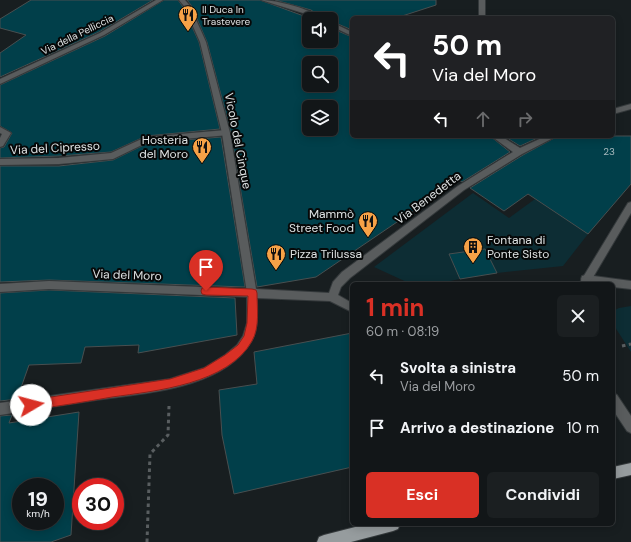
<!DOCTYPE html>
<html lang="it">
<meta charset="utf-8">
<style>
:root{--surface:#121618;--page:#1b1f21;--text:#f1f3f6;--muted:#9c9fa2;--line:#313537;--accent:#d93025}
body{margin:0;font-family:"DM Sans",sans-serif;background:var(--page);color:var(--text);height:100vh;display:flex;flex-direction:column;font-size:15px;white-space:nowrap}
*{box-sizing:border-box;margin:0}
p{font-size:13px;color:var(--muted)}
.icon{flex:none;width:22px;height:22px;fill:none;stroke:currentColor;stroke-width:2;stroke-linecap:round;stroke-linejoin:round}
.map{position:relative;flex:1;overflow:hidden}
.panel{position:absolute;left:350px;top:282px;width:265px;height:244px;display:flex;flex-direction:column;background:var(--surface);border-radius:6px;box-shadow:0 2px 10px #0003,0 0 0 1px var(--line)}
.panel>*{flex:none}
.hud{position:absolute;left:350px;top:16px;width:265px;height:122px;border-radius:6px;box-shadow:0 2px 10px #0003,0 0 0 1px var(--line);background:#202124;color:#fff;overflow:hidden}
.tools{position:absolute;left:302px;top:12px;display:grid;gap:8px}
.tools a{display:grid;place-items:center;width:36px;height:36px;border-radius:6px;background:var(--surface);box-shadow:0 2px 10px #0003,0 0 0 1px var(--line);font-size:20px}
.speed{position:absolute;left:12px;top:478px;display:flex;gap:8px;font-size:20px;font-weight:700;text-align:center}
.speed>*{display:grid;place-content:center;width:52px;height:52px;border-radius:50%;background:var(--surface);box-shadow:0 2px 10px #0003,0 0 0 1px var(--line);line-height:1}
.speed small{font-size:10px;font-weight:400}
.speed .limit{border:6px solid #d22;background:#fff;color:#111}
.pin{position:absolute;display:grid;place-items:center;width:34px;height:34px;color:#fff;margin:-41px -17px;border-radius:50% 50% 50% 0;rotate:-45deg;box-shadow:0 0 4px #0007}
.pin .icon{rotate:45deg}
.me{position:absolute;width:44px;margin:-22px;rotate:82deg;stroke-linejoin:round;filter:drop-shadow(0 0 3px #0008)}
.turn{display:flex;align-items:center;gap:14px;height:84px;padding:0 16px;font-size:18px}
.turn .icon{width:52px;height:52px;stroke-width:2.5}
.turn b{display:block;font-size:28px;line-height:34px}
.lanes{display:flex;align-items:center;height:38px;padding:0 16px;background:#0003;justify-content:center;gap:20px;direction:ltr}
.lanes .off{opacity:.35}
.round{display:grid;place-items:center;flex:none;width:42px;height:42px;border-radius:6px;background:var(--page)}
.headline{display:flex;align-items:center;justify-content:space-between;height:68px;padding:0 16px}
h1{font-size:24px;font-weight:700;line-height:30px;color:var(--accent)}
.primary-button{display:flex;gap:8px;margin-top:auto;padding:8px 16px}
.primary-button a{flex:1;height:46px;border-radius:6px;background:var(--accent);color:#fff;font-size:16px;font-weight:700;line-height:46px;text-align:center}
.primary-button a+a{background:var(--page);color:var(--text)}
ul{padding:0;list-style:none}
li{display:flex;align-items:center;gap:12px;height:52px;padding:0 16px}
li div{flex:1}
li b{display:block;font-size:15px}
li em{font-style:normal}
.map>svg:first-child{display:block}
.green{fill:#0d2d34}
.building{fill:#013f4a;stroke:#484f50;fill-rule:evenodd}
.lines{fill:none;stroke-linecap:round;stroke-linejoin:round}
.service-casing{stroke:#34393b;stroke-width:2}
.pedestrian-casing{stroke:#34393b;stroke-width:2}
.minor-casing{stroke:#34393b;stroke-width:2}
.primary-casing{stroke:#34393b;stroke-width:2}
.path{stroke:#595e60;stroke-width:3;stroke-dasharray:3.5 3.5;stroke-linecap:butt}
.service{fill:#595c5d;fill-rule:evenodd}
.pedestrian{fill:#595c5d;fill-rule:evenodd}
.minor{fill:#595c5d;fill-rule:evenodd}
.primary{fill:#969c9e;fill-rule:evenodd}
.route{fill:#d93025;stroke:#8d1f18}
.labels{text-anchor:middle;stroke-width:4;stroke-linejoin:round;paint-order:stroke}
.far-poi-label{font-size:10px;fill:#dde1e2;stroke:#060808;text-anchor:start}
.far-street-label{font-size:10px;fill:#dde1e2;stroke:#060808}
.number-label{font-size:10px;fill:#a6b8bc}
.poi-label{font-size:12px;fill:#dde1e2;stroke:#060808;text-anchor:end}
.street-label{font-size:12px;fill:#dde1e2;stroke:#060808}
</style>
<div class="map">
<svg width="631" height="542" viewBox="0 0 631 542">
<rect width="100%" height="100%" fill="#181e20"/>
<!-- green -->
<path class="green" d="M473,193L509,218L535,199L588,234L563,266L497,273L484,249L449,254L460,279L434,284H411L374,267Z
M631,306V352L613,324V311L619,308Z"/>
<!-- building -->
<path class="building" d="M31,0H153L99,32L0,77V53L26,35L0,28V19Z
M164,0H178L183,7L199,42L220,129L146,136L111,152L59,156L0,158V148L4,147L12,133L0,126V85L105,36Z
M187,0H260L312,19H309V41H331V28L352,37V136H490L510,152L462,182L459,180L316,277L257,287L231,133L207,42L191,5ZM309,63H331V85H309ZM309,107H331V129H309Z
M275,0H436V5L396,18H352V30L331,21V19H324L311,10Z
M504,136H542L520,146Z
M558,136H631V184L588,234L528,194L504,211L470,188L523,155Z
M221,137L245,287L49,280L0,282V166H59L113,160L148,143Z
M485,249L497,273L460,279L449,254Z
M49,290L235,298L237,335L138,353L139,345L85,347L81,363L29,365L17,399L0,401V293Z
M352,333V467L234,494L222,435L219,390L257,384L254,352Z
M79,412L71,535L51,542H0V416L12,415L9,423ZM21,487H55V521H21Z"/>
<g class="lines">
<!-- service casing -->
<g class="service-casing">
<path id="service" d="M156,0H163L104,35L0,84V79L100,33Z
M0,127L11,133L3,146L0,147V138L2,134L0,133Z
M586,275L631,281V289L613,287V284H593L582,282L581,279L582,276Z
M49,281L252,289L256,290L257,293L256,296L252,297L49,289L0,292V284Z"/>
</g>
<!-- pedestrian casing -->
<g class="pedestrian-casing">
<path id="pedestrian" d="M479,0H485V16L484,18H477L479,16Z
M226,130L229,131V135L148,142L113,159L59,164L0,165V159L59,158L111,153L146,137Z"/>
</g>
<!-- minor casing -->
<g class="minor-casing">
<path id="minor" d="M179,0H185L190,6L206,42L230,133L256,289L329,293L333,282L342,272L458,186L513,152L491,136H501L520,148L546,136H557L522,154L464,190L350,278L341,287L338,295L352,303V312L330,301L257,298C257,312 259,329 251,342C223,389 145,393 96,400C64,405 32,410 0,415V403L170,379L204,368L225,355L237,345L243,336L247,323V293L222,133L200,42L184,6Z
M261,0C277,0 311,9 323,19H315L303,13Z
M331,22L352,32V36L331,26Z
M631,104V109L613,114V109Z
M631,202V213L589,284H579L628,203Z
M613,393L617,395L631,416V433L627,431L613,410Z"/>
</g>
<!-- primary casing -->
<g class="primary-casing">
<path id="primary" d="M631,463V475L613,479V467Z
M367,524H400L398,529L393,531L351,542H317L319,537L324,535Z"/>
</g>
<!-- path -->
<path class="path" d="M622,346L631,344
M147,542L150,454L168,435L169,406"/>
<!-- service -->
<use href="#service" class="service"/>
<!-- pedestrian -->
<use href="#pedestrian" class="pedestrian"/>
<!-- minor -->
<use href="#minor" class="minor"/>
<!-- primary -->
<use href="#primary" class="primary"/>
</g>
<!-- route -->
<path class="route" d="M206,287L252,289L256,290L257,293C257,308 260,327 252,341C228,384 156,391 112,397C85,402 58,406 31,410L27,408L25,405L27,401L31,400L170,379L204,368L225,355L238,345L244,336L247,323L248,296L206,295L202,294L201,291L202,288Z"/>
<!-- icons -->
<defs>
<g id="restaurant-pin" transform="scale(1)"><path d="M0 17L-7.5 6A9.5 9.5 0 1 1 7.5 6Z" fill="#f6a247" stroke="#060808"/><path d="M-5-6h1v4h1v-4h1v4h1v-4h1v5L-1.5 .5V6h-2V.5L-5-1ZM5-6V6H3V1.5H1.5Q1.5-4 5-6Z" fill="#111"/></g>
<g id="building-pin" transform="scale(1)"><path d="M0 17L-7.5 6A9.5 9.5 0 1 1 7.5 6Z" fill="#f6a247" stroke="#060808"/><path d="M-4-6H4V6H1V3H-1V6H-4ZM-2.5-4.3h1.7v1.8h-1.7ZM.8-4.3h1.7v1.8H.8ZM-2.5-1h1.7V.8h-1.7ZM.8-1h1.7V.8H.8Z" fill="#111"/></g>
</defs>
<g fill-rule="evenodd">
<use href="#restaurant-pin" x="188" y="15"/>
<use href="#restaurant-pin" x="202" y="147"/>
<use href="#restaurant-pin" x="368" y="221"/>
<use href="#building-pin" x="473" y="247"/>
<use href="#restaurant-pin" x="276" y="254"/>
</g>
<g class="labels">
<!-- far-poi labels -->
<g class="far-poi-label">
<text x="202" y="13">Il Duca In<tspan x="202" dy="12">Trastevere</tspan></text>
</g>
<!-- far-street labels -->
<g class="far-street-label">
<text transform="translate(77 34) rotate(-26)" y="4">Via della Pelliccia</text>
</g>
<!-- number labels -->
<g class="number-label">
<text x="609" y="155">23</text>
</g>
<!-- poi labels -->
<g class="poi-label">
<text x="188" y="144">Hosteria<tspan x="188" dy="14">del Moro</tspan></text>
<text x="354" y="218">Mammò<tspan x="354" dy="14">Street Food</tspan></text>
<text x="487" y="244" text-anchor="start">Fontana di<tspan x="487" dy="14">Ponte Sisto</tspan></text>
<text x="290" y="258" text-anchor="start">Pizza Trilussa</text>
</g>
<!-- street labels -->
<g class="street-label">
<text transform="translate(238 141) rotate(79)" y="4">Vicolo del Cinque</text>
<text transform="translate(55 148) rotate(-3)" y="4">Via del Cipresso</text>
<text transform="translate(428 198) rotate(-37)" y="4">Via Benedetta</text>
<text transform="translate(127 275) rotate(2)" y="4">Via del Moro</text>
</g>
</g>
</svg>
<div class="tools">
<a><svg class="icon" aria-label="sound" viewBox="0 0 24 24"><path d="M4 9h4l5-4v14l-5-4H4zM17 9q2 3 0 6"/></svg></a>
<a><svg class="icon" aria-label="search" viewBox="0 0 24 24"><circle cx="10" cy="10" r="6"/><path d="M15 15l6 6"/></svg></a>
<a><svg class="icon" aria-label="layers" viewBox="0 0 24 24"><path d="M12 4l9 5-9 5-9-5zM3 14l9 5 9-5"/></svg></a>
</div>
<div class="speed"><div>19<small>km/h</small></div><div class="limit">30</div></div>
<div class="pin" style="left:206px;top:291px;background:#d93025"><svg class="icon" aria-label="arrive" viewBox="0 0 24 24"><path d="M6 21V4h12l-3 4 3 4H6"/></svg></div>
<svg class="me" style="left:31px;top:405px" viewBox="-20 -20 40 40"><circle r="19" fill="#fff"/><path d="M0-13L10 11 0 6-10 11z" fill="#d93025"/></svg>
<div class="hud">
<div class="turn"><svg class="icon" aria-label="left" viewBox="0 0 24 24"><path d="M17 20v-9H6M10 6l-5 5 5 5"/></svg><div><b>50 m</b>Via del Moro</div></div>
<div class="lanes"><svg class="icon" aria-label="left" viewBox="0 0 24 24"><path d="M17 20v-9H6M10 6l-5 5 5 5"/></svg><svg class="icon off" aria-label="ahead" viewBox="0 0 24 24"><path d="M12 20V5M6 11l6-6 6 6"/></svg><svg class="icon off" aria-label="right" viewBox="0 0 24 24"><path d="M7 20v-9h11M14 6l5 5-5 5"/></svg></div>
</div>
<section class="panel">
<div class="headline"><div><h1>1 min</h1><p>60 m · 08:19</p></div><a class="round"><svg class="icon" aria-label="close" viewBox="0 0 24 24"><path d="M6 6l12 12M18 6L6 18"/></svg></a></div>
<ul>
<li><svg class="icon" aria-label="left" viewBox="0 0 24 24"><path d="M17 20v-9H6M10 6l-5 5 5 5"/></svg><div><b>Svolta a sinistra</b><p>Via del Moro</p></div><em>50 m</em></li>
<li><svg class="icon" aria-label="arrive" viewBox="0 0 24 24"><path d="M6 21V4h12l-3 4 3 4H6"/></svg><div><b>Arrivo a destinazione</b></div><em>10 m</em></li>
</ul>
<div class="primary-button"><a>Esci</a><a>Condividi</a></div>
</section>
</div>
